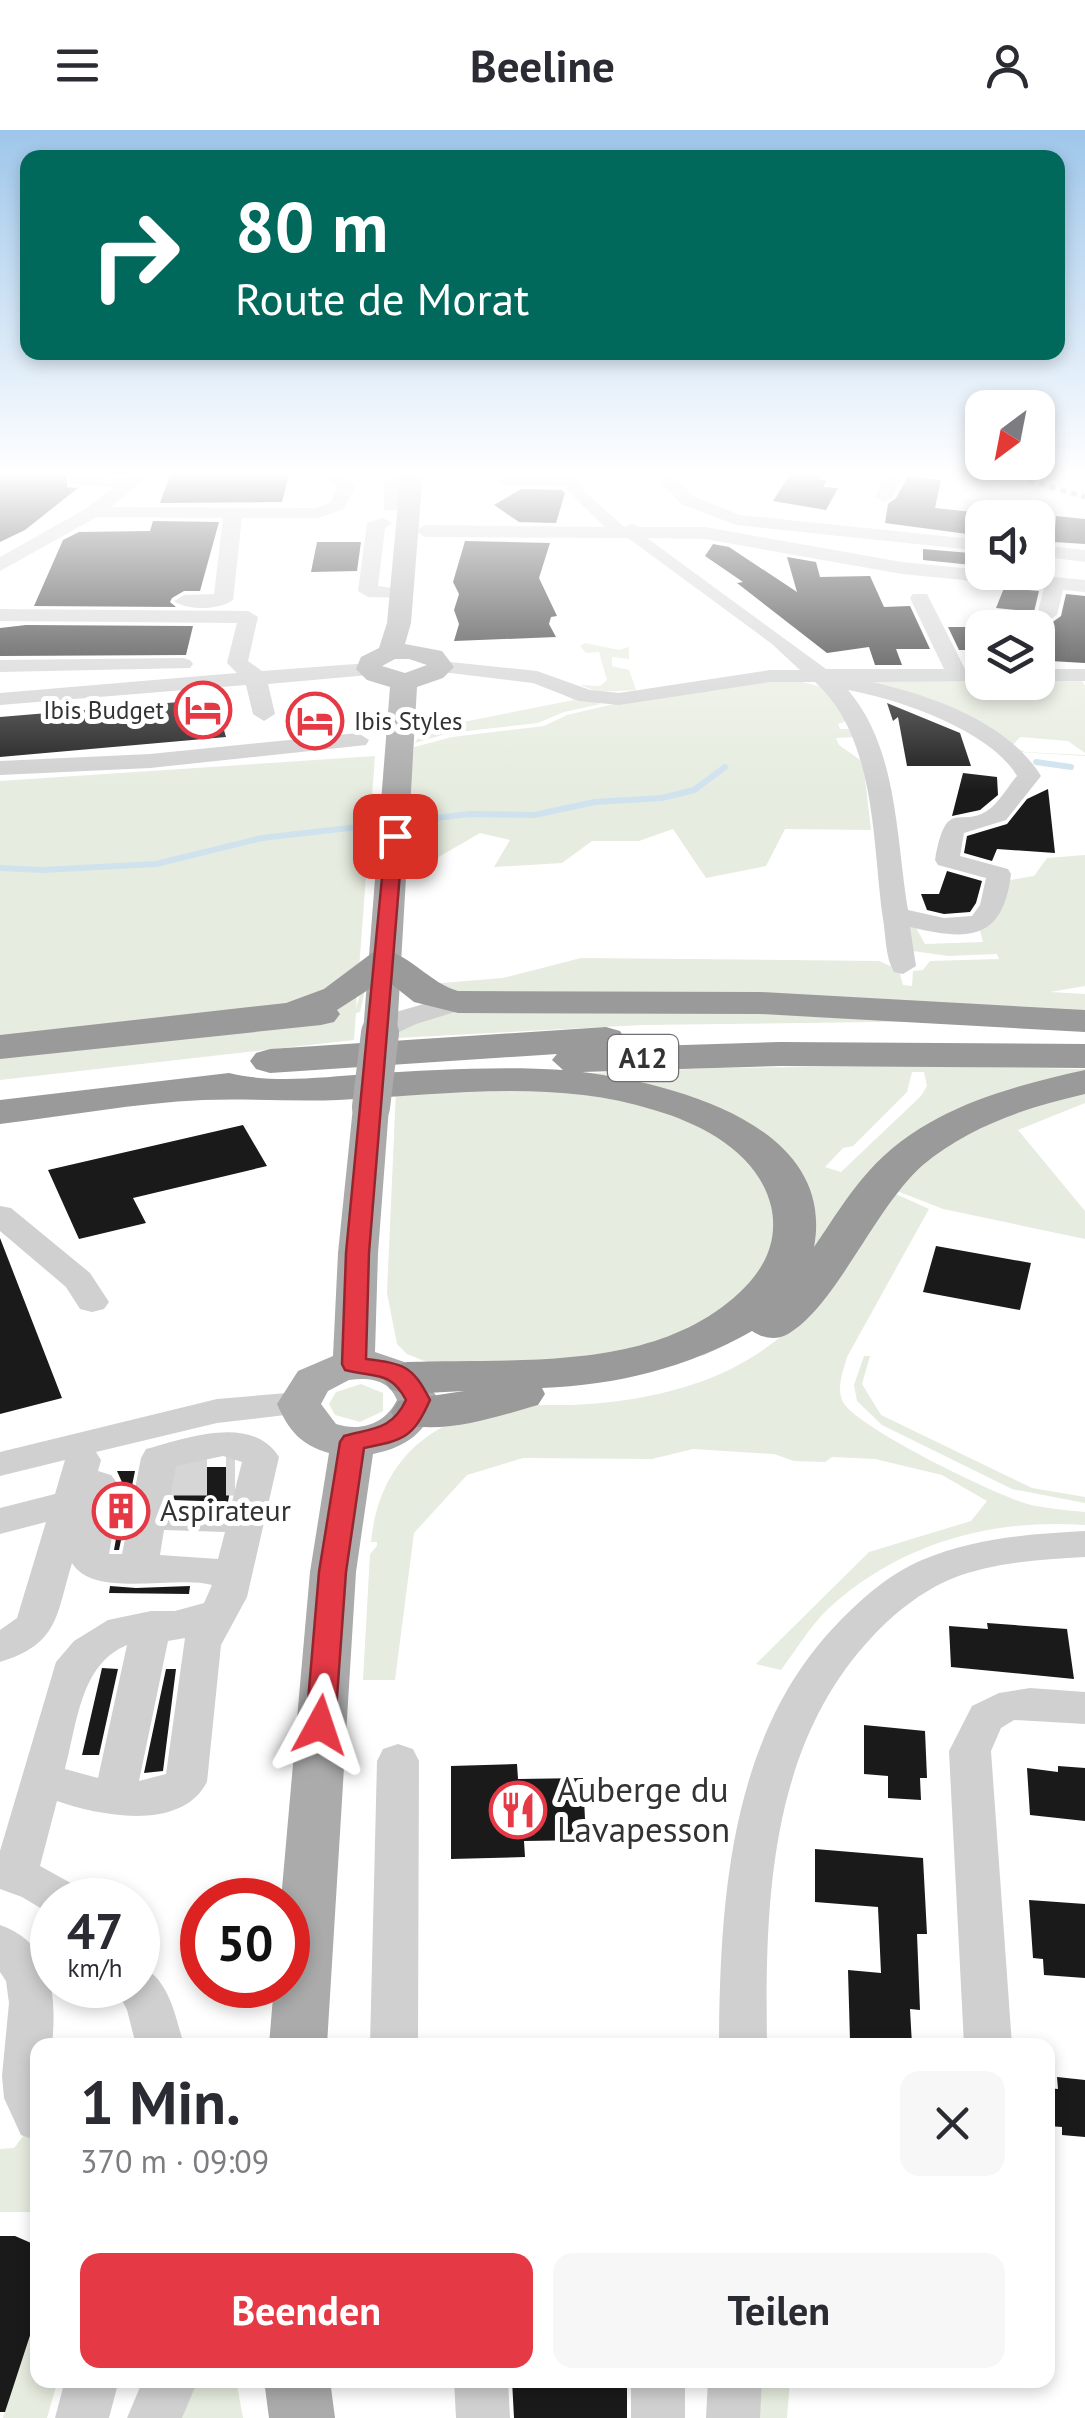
<!DOCTYPE html>
<html lang="de">
<meta charset="utf-8">
<style>
:root{--surface:#fff;--page:#f7f7f7;--text:#2b2b33;--muted:#7c7c81;--accent:#e63946}
body{margin:0;font-family:"PT Sans",sans-serif;background:var(--page);color:var(--text);height:100vh;display:flex;flex-direction:column;font-size:38px;white-space:nowrap}
*{box-sizing:border-box;margin:0}
p{font-size:32px;color:var(--muted)}
.icon{flex:none;width:55px;height:55px;fill:none;stroke:currentColor;stroke-width:2;stroke-linecap:round;stroke-linejoin:round}
.map{position:relative;flex:1;overflow:hidden}
.sheet{position:absolute;left:30px;top:1908px;width:1025px;height:350px;display:flex;flex-direction:column;background:var(--surface);border-radius:20px;box-shadow:0 5px 15px #0003}
.sheet>*{flex:none}
.banner{position:absolute;left:20px;top:20px;width:1045px;height:210px;border-radius:20px;box-shadow:0 5px 15px #0003;background:#00695c;color:#fff;overflow:hidden}
.needle{width:65px;rotate:212deg}
.tools{position:absolute;left:965px;top:260px;display:grid;gap:20px}
.tools a{display:grid;place-items:center;width:90px;height:90px;border-radius:20px;background:var(--surface);box-shadow:0 5px 15px #0003;font-size:50px}
.speed{position:absolute;left:30px;top:1748px;display:flex;gap:20px;font-size:50px;font-weight:700;text-align:center}
.speed>*{display:grid;place-content:center;width:130px;height:130px;border-radius:50%;background:var(--surface);box-shadow:0 5px 15px #0003;line-height:1}
.speed small{font-size:25px;font-weight:400}
.speed .limit{border:15px solid #d22;background:#fff;color:#111}
.pin{position:absolute;display:grid;place-items:center;width:85px;height:85px;color:#fff;margin:-42px;border-radius:20px;box-shadow:0 5px 15px #0006}
.me{position:absolute;width:110px;margin:-55px;rotate:5deg;stroke-linejoin:round;filter:drop-shadow(0 0 8px #0008)}
.turn{display:flex;align-items:center;gap:35px;height:210px;padding:0 50px;font-size:45px}
.turn .icon{width:130px;height:130px;stroke-width:2.5}
.turn b{display:block;font-size:70px;line-height:85px}
.round{display:grid;place-items:center;flex:none;width:105px;height:105px;border-radius:20px;background:var(--page)}
.headline{display:flex;align-items:center;justify-content:space-between;height:170px;padding:0 50px}
h1{font-size:60px;font-weight:600;line-height:75px}
.action{display:flex;gap:20px;margin-top:auto;padding:20px 50px}
.action a{flex:1;height:115px;border-radius:20px;background:var(--accent);color:#fff;font-size:40px;font-weight:600;line-height:115px;text-align:center}
.action a+a{background:var(--page);color:var(--text)}
header{display:flex;justify-content:space-between;align-items:center;height:130px;padding:0 50px;background:var(--surface);font-size:45px;font-weight:600}
.map>svg:first-child{display:block}
.green{fill:#e6ecdf;fill-rule:evenodd}
.lines{fill:none;stroke-linecap:round;stroke-linejoin:round}
.stream{stroke:#cfe2ee;stroke-width:6}
.building{fill:#1a1a1a}
.minor-tunnel{stroke:#d6d6d6;stroke-width:39;stroke-dasharray:39 19;stroke-linecap:butt}
.minor{fill:#d0d0d0;fill-rule:evenodd}
.major{fill:#ababab;fill-rule:evenodd}
.highway{fill:#9a9a9a;fill-rule:evenodd}
.rail{stroke:#888;stroke-width:5;stroke-dasharray:6 5;stroke-linecap:butt}
.major-bridge{stroke:#ababab;stroke-width:38}
.route{fill:#e63946;stroke:#96252e;stroke-width:2.5}
.labels{text-anchor:middle;stroke-width:10;stroke-linejoin:round;paint-order:stroke}
.far-poi-label{font-size:25px;fill:#333;stroke:#fff;text-anchor:end}
.shield{fill:#fff;stroke:#707070;stroke-width:2.5}
.shield-label{font-size:28px;font-weight:bold;fill:#333}
.poi-label{font-size:30px;fill:#333;stroke:#fff;text-anchor:start}
.near-poi-label{font-size:35px;fill:#333;stroke:#fff;text-anchor:start}
</style>
<header><svg class="icon" aria-label="menu" viewBox="0 0 24 24"><path d="M4 6h16M4 12h16M4 18h16"/></svg>Beeline<svg class="icon" aria-label="person" viewBox="0 0 24 24"><circle cx="12" cy="8" r="4"/><path d="M4 21q1-7 8-7t8 7"/></svg></header>
<div class="map">
<svg width="1085" height="2288" viewBox="0 0 1085 2288">
<rect width="100%" height="100%" fill="#fff"/>
<!-- green -->
<path class="green" d="M585,513L619,520L629,517V529L612,527V536L629,540L636,560L598,562L580,555L600,556L607,550L599,522L586,523L580,516Z
M790,549L822,557L849,590L838,594L840,599H855L857,607L836,608L839,615L863,632L871,700L785,699L766,736L706,748L673,699L639,711H592L562,733L494,737L510,710L480,703L411,743V697L406,696L414,617L452,607L544,596L567,585L618,573Z
M853,549L1081,550L1085,556V623L1068,611L1020,607L1012,616L1025,622L1085,625V626L1018,622Z
M559,562L601,574L564,582L538,593L449,603L415,613L423,600L574,570Z
M375,626L356,879L361,860H365L360,882L356,883L354,910L0,950V651Z
M1085,725V856L1050,862L1085,864V883L469,868L405,856L503,848L581,828L879,831L899,840L903,855L912,856L913,841L923,840L930,831L999,829L997,824L948,826L913,821L907,794H914L925,814L983,812L979,797L1005,751L1034,746L1047,728Z
M662,875L952,891L642,895L397,908V898L467,876Z
M923,936L1085,939V947L971,980L747,1204L703,1226L699,1222L772,1176L779,1029L593,948V943L717,938ZM912,942H924L927,956L921,966L841,1042L825,1037L843,1018L853,1016L907,962Z
M541,958L660,977L731,1013L772,1061L776,1114L744,1168L682,1205L580,1230L434,1235L407,1224L397,1214L387,1163L396,961Z
M1085,962V973L1018,1000L1085,1081V1109L943,1079L897,1061C947,1004 1014,980 1085,962Z
M896,1064L929,1079L847,1227C843,1242 836,1258 843,1272C857,1298 999,1367 1031,1375C1049,1379 1067,1380 1085,1382V1395C991,1388 898,1414 828,1479C810,1496 796,1520 781,1540L756,1534L869,1422L971,1391L987,1371L942,1345L875,1329L832,1327L825,1332L794,1331L774,1324L693,1319L652,1329L523,1328L467,1345L414,1403L395,1550H363L370,1424L377,1416V1412H371C382,1309 459,1273 554,1275C610,1276 681,1264 731,1239C812,1198 844,1135 896,1064Z
M864,1226H870L862,1254L881,1285L1032,1358L1085,1367V1373L1012,1359L882,1295L857,1271L854,1255Z
M361,1254L383,1263V1281L360,1292L335,1285L329,1274L336,1262Z
M25,2004H37V2082H0V2019L14,2018Z
M37,2181L38,2250H58L47,2288H3Z
M185,2250H236L243,2288H169Z
M757,2250H790L787,2288H756Z"/>
<g class="lines">
<!-- stream -->
<path class="stream" d="M1036,632L1071,637
M0,738L42,740L156,734L262,708L470,684L534,685L595,672L662,668L694,660L725,637"/>
</g>
<!-- building -->
<path class="building" d="M0,341H100L67,343V357L78,358L25,400L0,412Z
M290,341L282,372L160,373L171,342Z
M792,341H824L819,349L827,350L823,357L838,358L826,380L773,371Z
M908,346L941,350L935,378L982,383V406L885,393L888,374L896,368Z
M521,359L562,360L565,363L556,393L519,392L494,375Z
M1056,386L1085,389V414L1054,412Z
M153,391L219,392L200,461H184L172,468L170,472L176,477L34,476L63,410L79,402L150,401Z
M465,411L550,413L539,448L557,486L551,487L549,494L556,507L454,511L459,494L454,480L459,464L453,452Z
M317,412H361L357,441L311,442Z
M713,414L729,417L797,462L787,427L816,432L820,447L870,446L884,477L910,476L930,519H896L902,535H875L869,517L827,523L737,453L743,452L705,426Z
M923,419L982,424V436L923,430Z
M1004,458L1039,461L1034,482L996,478Z
M1066,464L1085,466V533L1050,531V494L1061,486Z
M26,495L189,496H193L186,525L0,526V498Z
M948,497H982V520H959Z
M215,569L226,607L0,627V587Z
M333,571L341,593L334,594L336,601L302,605L292,574Z
M887,573L960,603L971,636H907L898,587L893,591Z
M963,643L997,647L998,665L980,680L952,686Z
M1048,659L1055,723L997,719L992,731L964,723L967,706L1007,694L1027,669Z
M947,741L982,751L976,773L970,782L944,784L927,780L921,764H939Z
M243,995L267,1036L133,1068L146,1093L79,1109L48,1040Z
M0,1108L62,1268L0,1284Z
M936,1116L1031,1133L1020,1180L923,1162Z
M189,1337H234L228,1372L173,1370L179,1339Z
M117,1341H135L119,1420H114L125,1359Z
M110,1456L136,1458L190,1456L189,1464L109,1463Z
M987,1493L1067,1499L1074,1549L951,1537L949,1496L988,1499Z
M102,1538L118,1539L99,1625H82Z
M166,1539H176L163,1641L144,1643Z
M864,1595L925,1601L927,1648H920L921,1670L888,1668V1646L864,1644Z
M517,1634L518,1649L583,1648L586,1710L524,1711L525,1727L451,1729V1636Z
M1058,1636L1085,1638V1691L1030,1685L1027,1638L1058,1642Z
M815,1719L923,1728L927,1804H917L920,1880L910,1879L912,1915L850,1910L848,1840L881,1843L878,1777L815,1772Z
M1029,1770L1085,1774V1848L1044,1845L1043,1829L1033,1828Z
M1057,1947L1085,1950V2007L1062,2005V1997L1048,1996V1958L1058,1959Z
M0,2106H15L38,2116V2181L5,2282H0Z
M512,2250H627V2288H514Z"/>
<g class="lines">
<!-- minor-tunnel -->
<path class="minor-tunnel" d="M168,1346H235"/>
<!-- minor -->
<path class="minor" d="M135,341H155L111,377L316,378L331,372L337,357L309,341C329,341 342,340 355,357L344,379L318,388H242L233,470C220,480 187,481 174,471L184,465L214,464L223,388L97,387L0,441V427L87,378L114,357L70,354V346L127,348Z
M385,341H403L400,371L415,372V380H384Z
M650,341H669L693,366L739,385L982,410V421L736,395L681,374Z
M853,341H901L903,344L893,367L884,372L875,367L884,348L862,346Z
M507,346L575,347L584,361L624,397L632,394L640,397H705L902,432L1085,450V462L1063,460L1057,485L1047,491L1037,485L1044,458L902,444L705,409L647,408L826,539H944L910,468L913,464H927L965,539H982V551L872,552C930,565 1008,592 1041,646L1006,690L964,703L960,726L1008,739L1011,744C1003,811 968,811 910,797L916,836L903,844L894,842C885,827 886,806 883,789C872,713 877,608 815,552H770L619,575L579,571L533,553L434,541L431,537L441,531L537,541L590,560L619,563L770,540H800L772,514L628,408L425,407L416,401L425,395L605,397L563,356L501,355L498,351ZM848,560C898,569 990,600 1017,646C1009,655 1001,669 992,677C961,703 947,662 935,730L938,735L986,748L980,775L972,786L944,788L908,780C896,708 898,618 848,560Z
M383,388L392,393L385,398L378,456L408,460V468L368,467L358,461L367,393Z
M1038,415L1085,420V432L1038,426Z
M0,479L248,481L258,487L248,531L262,541L369,533L379,539L369,545L268,554L275,584L264,591L253,584L246,555L0,575V563L237,543L227,533L237,493L0,491Z
M183,528L190,530L193,534L190,538L0,542V530Z
M1038,539H1085V551H1038Z
M358,603L369,610L366,615L150,638L0,645V631L150,624Z
M458,864L472,872L468,878L416,894L380,911L366,903L396,882Z
M0,1076L11,1078L90,1143L109,1172L104,1179L92,1182L80,1179L66,1157L0,1101Z
M299,1262L311,1266L316,1274L311,1282L217,1293L96,1322L101,1330L98,1341L111,1345L121,1358L109,1424H122L141,1328L146,1319C184,1309 252,1283 279,1327L247,1467L221,1515L207,1652C181,1702 100,1686 57,1671L40,1736L78,1757L84,1770H52V1785L22,1767L0,1759V1721L56,1532L74,1511L108,1490L151,1481H175L204,1473L212,1455C176,1445 93,1469 72,1433C56,1486 59,1514 0,1532V1500L17,1488L46,1392L0,1404V1378L55,1364L65,1330L0,1346V1322L217,1269ZM223,1326L242,1332L231,1376L169,1374L176,1336ZM164,1400L225,1402L218,1429L160,1425ZM185,1508L166,1644L139,1651L168,1511ZM127,1515L98,1648L65,1639C77,1595 80,1534 127,1515Z
M1085,1401V1427C1038,1430 995,1432 951,1449C922,1461 893,1484 872,1507C769,1617 765,1772 767,1915H719C720,1769 730,1605 837,1494C861,1469 889,1444 922,1430C974,1408 1029,1404 1085,1401Z
M1030,1558L1085,1562V1594L1014,1590L1001,1598L991,1621L1012,1915H964L949,1621L972,1576L999,1563Z
M398,1614L413,1619L419,1631L418,1915H370L377,1631L383,1619Z
M0,1795C53,1813 57,1866 52,1915H38V2011L21,2005L4,1968L2,1946L9,1873L6,1851L0,1842Z
M138,1835C169,1847 175,1885 184,1915H136L127,1880L114,1855H138Z
M65,2250H119L109,2288H55Z
M143,2250H198L182,2288H127Z
M454,2250H508L510,2288H456Z
M631,2250H685V2288H631Z
M708,2250H762L760,2288H706Z"/>
<!-- major -->
<path class="major" d="M401,341H423L411,493L405,514L442,521L454,537L443,548L417,557L397,903L392,910L380,913L368,910L363,903L390,557L367,550L356,539L361,527L379,518L387,493ZM395,529H409L427,535L405,543L382,536Z
M371,966L384,969L389,977L378,1123L375,1222L416,1236L439,1270C425,1302 408,1317 373,1324L356,1442L327,1915H269L274,1855H288V1770H281L310,1442L329,1323C301,1315 289,1301 277,1274L298,1241L333,1226L338,1123L353,977L358,969ZM349,1250C368,1247 389,1249 397,1270C385,1294 361,1302 336,1294L321,1274L328,1261Z
M264,2250H330L335,2288H269Z"/>
<!-- highway -->
<path class="highway" d="M385,820C413,827 430,853 458,861L760,862L1085,880V902L760,884L458,883L414,872L385,849L337,880L340,884L334,892L321,895L0,929V905L286,873L324,859L372,823Z
M606,897L620,901L625,909L620,917L780,912L1085,914V938L780,936L582,942C671,953 837,994 814,1117C832,1091 848,1064 869,1041C924,979 1008,957 1085,940V964C1028,977 969,996 923,1035C874,1078 837,1175 788,1204C776,1211 762,1208 752,1201C687,1238 617,1255 542,1258L545,1264L538,1275C495,1287 442,1306 398,1293L391,1282L398,1271L464,1261L407,1264L390,1259L383,1248L390,1237L407,1232C516,1228 653,1243 739,1163C764,1140 779,1111 771,1076C758,1023 702,994 654,980C552,948 443,965 338,970C293,972 248,968 203,970C135,973 67,986 0,994V970L229,943C273,954 323,947 368,944C434,940 498,936 563,940L552,930L557,924L270,943L256,939L250,931L256,923L270,919Z"/>
<!-- rail -->
<path class="rail" d="M997,341L1085,367"/>
<!-- major-bridge -->
<path class="major-bridge" d="M371,977L380,903"/>
</g>
<!-- sky -->
<linearGradient id="sky" x2="0" y2="1"><stop stop-color="#9ec6ea"/><stop offset="0.52" stop-color="#fff"/><stop offset="1" stop-color="#fff" stop-opacity="0"/></linearGradient>
<rect width="1085" height="661" fill="url(#sky)"/>
<!-- route -->
<path class="route" d="M395,701L403,706L369,1123L366,1229C404,1234 412,1235 430,1270C413,1308 404,1310 364,1318L346,1442L335,1595L330,1603L320,1606L310,1603L306,1595L319,1442L340,1312L344,1306C373,1298 392,1300 406,1270C390,1240 374,1248 345,1240L342,1234L346,1123L386,706Z"/>
<!-- icons -->
<defs>
<g id="hotel-ring" transform="scale(2.875)"><circle r="9.5" fill="#fff" stroke="#e63946" stroke-width="1.5"/><path d="M-6-4.5h1.5V1H6V5H4.5V3h-9V5H-6ZM-4 0a1.8 1.8 0 1 1 3.6 0ZM.5 0V-2.5h3Q6-2.5 6 0Z" fill="#e63946"/></g>
<g id="building-ring" transform="scale(2.875)"><circle r="9.5" fill="#fff" stroke="#e63946" stroke-width="1.5"/><path d="M-4-6H4V6H1V3H-1V6H-4ZM-2.5-4.3h1.7v1.8h-1.7ZM.8-4.3h1.7v1.8H.8ZM-2.5-1h1.7V.8h-1.7ZM.8-1h1.7V.8H.8Z" fill="#e63946"/></g>
<g id="restaurant-ring" transform="scale(2.875)"><circle r="9.5" fill="#fff" stroke="#e63946" stroke-width="1.5"/><path d="M-5-6h1v4h1v-4h1v4h1v-4h1v5L-1.5 .5V6h-2V.5L-5-1ZM5-6V6H3V1.5H1.5Q1.5-4 5-6Z" fill="#e63946"/></g>
</defs>
<g fill-rule="evenodd">
<use href="#hotel-ring" x="203" y="580"/>
<use href="#hotel-ring" x="315" y="591"/>
<use href="#building-ring" x="121" y="1381"/>
<use href="#restaurant-ring" x="518" y="1680"/>
</g>
<g class="labels">
<!-- far-poi labels -->
<g class="far-poi-label">
<text x="164" y="589">Ibis Budget</text>
<text x="354" y="600" text-anchor="start">Ibis Styles</text>
</g>
<!-- shield labels -->
<rect class="shield" x="608" y="905" width="70" height="46" rx="8"/>
<g class="shield-label">
<text x="643" y="938">A12</text>
</g>
<!-- poi labels -->
<g class="poi-label">
<text x="160" y="1391">Aspirateur</text>
</g>
<!-- near-poi labels -->
<g class="near-poi-label">
<text x="557" y="1672">Auberge du<tspan x="557" dy="40">Lavapesson</tspan></text>
</g>
</g>
</svg>
<div class="tools">
<a><svg class="needle" viewBox="-14 -14 28 28"><path d="M0-13l5 13h-10z" fill="#e53935"/><path d="M0 13l5-13h-10z" fill="#7c7c81"/></svg></a>
<a><svg class="icon" aria-label="sound" viewBox="0 0 24 24"><path d="M4 9h4l5-4v14l-5-4H4zM17 9q2 3 0 6"/></svg></a>
<a><svg class="icon" aria-label="layers" viewBox="0 0 24 24"><path d="M12 4l9 5-9 5-9-5zM3 14l9 5 9-5"/></svg></a>
</div>
<div class="speed"><div>47<small>km/h</small></div><div class="limit">50</div></div>
<div class="pin" style="left:395px;top:706px;background:#d93025"><svg class="icon" aria-label="arrive" viewBox="0 0 24 24"><path d="M6 21V4h12l-3 4 3 4H6"/></svg></div>
<svg class="me" style="left:320px;top:1595px" viewBox="-20 -20 40 40"><path d="M0-17L14 15 0 8-14 15z" fill="#e63946" stroke="#fff" stroke-width="4"/></svg>
<div class="banner">
<div class="turn"><svg class="icon" aria-label="right" viewBox="0 0 24 24"><path d="M7 20v-9h11M14 6l5 5-5 5"/></svg><div><b>80 m</b>Route de Morat</div></div>
</div>
<section class="sheet">
<div class="headline"><div><h1>1 Min.</h1><p>370 m · 09:09</p></div><a class="round"><svg class="icon" aria-label="close" viewBox="0 0 24 24"><path d="M6 6l12 12M18 6L6 18"/></svg></a></div>
<div class="action"><a>Beenden</a><a>Teilen</a></div>
</section>
</div>
